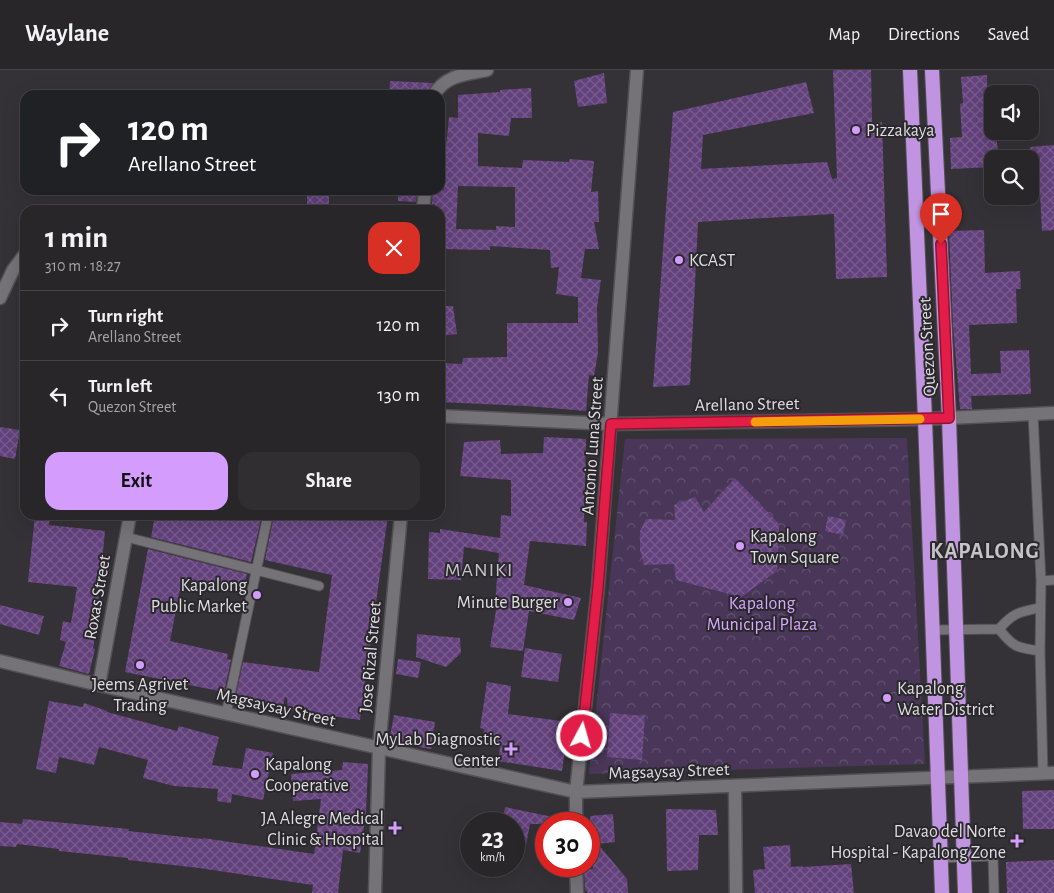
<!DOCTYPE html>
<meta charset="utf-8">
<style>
:root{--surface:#282629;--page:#302e31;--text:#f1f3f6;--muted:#a5a5a8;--line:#444346;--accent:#d39cfd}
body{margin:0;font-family:"Alegreya Sans",sans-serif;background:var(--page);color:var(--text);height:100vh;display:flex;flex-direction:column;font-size:19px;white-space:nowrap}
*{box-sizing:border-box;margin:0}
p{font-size:16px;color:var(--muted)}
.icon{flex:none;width:28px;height:28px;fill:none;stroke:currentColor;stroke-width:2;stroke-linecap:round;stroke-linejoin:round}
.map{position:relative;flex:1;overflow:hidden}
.drawer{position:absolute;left:20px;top:135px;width:425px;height:315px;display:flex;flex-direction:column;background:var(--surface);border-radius:15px;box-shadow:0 5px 20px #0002,0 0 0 1px var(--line)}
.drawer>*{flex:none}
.guide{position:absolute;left:20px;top:20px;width:425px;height:105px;border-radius:15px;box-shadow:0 5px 20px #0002,0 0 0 1px var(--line);background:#202124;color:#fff;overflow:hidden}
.controls{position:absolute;left:984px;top:15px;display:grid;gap:10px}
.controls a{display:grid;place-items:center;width:55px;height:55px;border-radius:10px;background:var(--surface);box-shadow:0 5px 20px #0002,0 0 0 1px var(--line);font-size:25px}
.speed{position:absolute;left:460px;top:742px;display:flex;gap:10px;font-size:25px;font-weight:700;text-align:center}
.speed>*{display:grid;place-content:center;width:65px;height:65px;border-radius:50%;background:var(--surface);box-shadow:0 5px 20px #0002,0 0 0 1px var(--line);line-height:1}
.speed small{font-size:12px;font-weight:400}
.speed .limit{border:8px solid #d22;background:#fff;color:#111}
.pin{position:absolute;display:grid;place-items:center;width:42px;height:42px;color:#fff;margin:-51px -21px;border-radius:50% 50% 50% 0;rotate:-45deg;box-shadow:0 0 5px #0007}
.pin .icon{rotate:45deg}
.me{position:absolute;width:55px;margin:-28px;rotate:6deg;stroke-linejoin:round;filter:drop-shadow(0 0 4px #0008)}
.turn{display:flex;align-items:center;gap:18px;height:105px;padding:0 25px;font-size:22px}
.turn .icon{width:65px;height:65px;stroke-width:2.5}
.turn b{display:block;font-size:35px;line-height:42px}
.round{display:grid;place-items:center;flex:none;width:52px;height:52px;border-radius:15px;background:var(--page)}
.headline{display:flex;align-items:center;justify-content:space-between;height:85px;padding:0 25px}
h1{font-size:30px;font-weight:700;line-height:38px}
.primary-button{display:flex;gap:10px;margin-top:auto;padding:10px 25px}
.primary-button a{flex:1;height:58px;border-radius:15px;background:var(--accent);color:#111;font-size:20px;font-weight:700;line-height:58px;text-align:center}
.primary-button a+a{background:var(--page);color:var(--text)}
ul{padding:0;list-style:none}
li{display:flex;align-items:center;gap:15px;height:70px;padding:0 25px;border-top:1px solid var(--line)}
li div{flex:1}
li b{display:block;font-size:19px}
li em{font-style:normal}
header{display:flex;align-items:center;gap:30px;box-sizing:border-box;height:70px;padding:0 25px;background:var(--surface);border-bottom:1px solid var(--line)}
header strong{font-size:24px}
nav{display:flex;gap:28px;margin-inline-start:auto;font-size:18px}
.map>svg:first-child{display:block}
.park{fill:url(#park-crowns)}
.building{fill:url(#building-cross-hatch);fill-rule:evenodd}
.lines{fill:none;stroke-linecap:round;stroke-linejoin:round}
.service-casing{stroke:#535155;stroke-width:11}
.minor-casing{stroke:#535155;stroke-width:15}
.trunk-casing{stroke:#535155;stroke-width:16}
.service{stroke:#767378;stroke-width:9}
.minor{stroke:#767378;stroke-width:12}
.trunk{stroke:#c094e0;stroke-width:14}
.route-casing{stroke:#92132f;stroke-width:12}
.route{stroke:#e11d48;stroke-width:9}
.slow{stroke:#f59e0b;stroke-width:9}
.poi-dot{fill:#d39cfd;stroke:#2b282d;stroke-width:2}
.labels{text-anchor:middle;stroke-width:4;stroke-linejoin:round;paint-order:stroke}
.poi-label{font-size:18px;fill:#dfdde0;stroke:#2b282d;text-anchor:start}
.street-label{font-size:18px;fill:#dfdde0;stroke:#2b282d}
.park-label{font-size:18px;fill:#d8a7ff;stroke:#2b282d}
.quarter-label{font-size:20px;letter-spacing:1px;fill:#c5c2c8;stroke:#2b282d}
.district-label{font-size:22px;font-weight:bold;letter-spacing:1px;fill:#c5c2c8;stroke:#2b282d}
</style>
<header>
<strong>Waylane</strong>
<nav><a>Map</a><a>Directions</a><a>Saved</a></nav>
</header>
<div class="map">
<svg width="1054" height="823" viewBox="0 0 1054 823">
<defs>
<pattern id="park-crowns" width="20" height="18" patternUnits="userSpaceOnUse" patternTransform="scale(1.25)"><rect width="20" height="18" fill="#493658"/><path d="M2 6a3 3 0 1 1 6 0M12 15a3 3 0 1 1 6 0" fill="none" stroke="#635370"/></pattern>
<pattern id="building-cross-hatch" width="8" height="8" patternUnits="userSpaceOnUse" patternTransform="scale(1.25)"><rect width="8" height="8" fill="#63417c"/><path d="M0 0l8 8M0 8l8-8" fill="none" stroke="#795c8e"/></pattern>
</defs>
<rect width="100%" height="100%" fill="#353237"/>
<!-- park -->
<path class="park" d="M907,368L925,694L589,704L625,369Z"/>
<!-- building -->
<path class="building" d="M833,0H871L872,53L882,52L887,207L836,209L834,144L698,152L690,315L653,317L673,42L806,12L814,43L703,65L701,99L827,92L832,109L837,108Z
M604,3L607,33L578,37L574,11Z
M987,5L988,65H996L999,89H992V97L951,99L950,68L962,67L960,34L963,33L961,7Z
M390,11L433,13L426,25H389Z
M531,18L532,48H511L509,66L478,63V96L522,98L523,90L569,92L570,89L594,91L591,122L598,121L599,152H594L599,179H585L581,208L601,210L597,237L598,283L594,306L589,305L586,341L527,336L440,332V293L462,294L463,288L507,287V253H578V227L556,224L559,197L551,198L550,180L490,176V180L440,179V140H435V134H432L433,120H444L445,88L449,47L458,48V25L500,22V20ZM458,116L515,117V157L496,156V160L456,159Z
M1054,75V160L1042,161L1040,123H1030V77Z
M307,120H329V134H307Z
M417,121L416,132L398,131V122Z
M984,160L985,203L1020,201L1021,219H1016L1017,253L969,255L971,304L1001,303L1000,281L1029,280L1031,324L971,326L972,339H960L953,255L949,161Z
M440,236H453L457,264L440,266Z
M0,357L20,360L15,389L0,386Z
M544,367L586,369L584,452H587L586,476L530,471L524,515L581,528L574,550L529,541L523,581L490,577L497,534H495L499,483L464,477L461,510L428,509L429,462L440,463V459L500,468L501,445L511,446V410L460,406L464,372L500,370L501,384L543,383Z
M735,408L779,454L777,501L741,527L676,510L674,494L644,495L640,480V461L646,449L675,450L674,435L695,427L704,442Z
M35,445H50L49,455L105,461L97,543H99L93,578L95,579L89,604L59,596L66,572L60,570L63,551L71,553L77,517L28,512Z
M155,445H262L251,492L151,467Z
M274,445H388L360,650L288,640L287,628L285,627L282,640L244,635L245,626L236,625L243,592L319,602L332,505L265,490Z
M828,446L846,450L843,465L825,461Z
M148,479L247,504L244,517L227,513L226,520L182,509L170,571L228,584L227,589L231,590L224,622L125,602Z
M0,535L44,546L39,565L0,554Z
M417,564L460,568L461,583L446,597L416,587Z
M525,578L562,584L558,612L521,607Z
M398,589L421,592L418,608L396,604Z
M487,612L511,616L508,644L569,652L562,701L498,691L500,677L482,674L484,659L480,658Z
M49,631L83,637L84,633L107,641V642L177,661L179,656L219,667L212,695L242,699L246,678L273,683L263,730L232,724L231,733L217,731L218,719L174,716L143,708L148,690L99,677L94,695L59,687L56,703L36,699Z
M610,643L645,646L642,690L607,687Z
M394,645L435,652L431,679L389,672Z
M343,692L368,694L366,743L360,783L343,780L338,823H312L313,815L199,798L128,790V788L59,781V779L17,774L16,777L0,776V752L22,754L23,749L129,759L128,761L203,769V768L314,784L321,729L293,731L291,704L342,700Z
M1054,720V759H1023L1022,721Z
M505,737L553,747L552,754H530L526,775L514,772V754H502Z
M666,739L716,740L718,765H699L698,800L667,801Z
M613,744L615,772L598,774L627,809L628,823H588L585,819L584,800L593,799L590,746Z
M790,775L791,797L802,796L803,797L851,794L854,823H755L753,800L765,799L763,777Z
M1054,790V823H1007L1006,792Z"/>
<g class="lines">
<!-- service casing -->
<g class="service-casing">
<path id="service" d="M1033,344L1041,511L1040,581L1043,704
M126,467L319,516
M1041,511L1054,510
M999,559C1013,577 1017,578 1040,581
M933,560L999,559C1013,543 1019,542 1039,538
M226,644L268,445
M940,788L993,786L994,823"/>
</g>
<!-- minor casing -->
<g class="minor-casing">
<path id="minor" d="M434,25C445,5 467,4 487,0
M423,140L425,120
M0,228L13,200L25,184
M440,346L611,354L925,349L1054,343
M0,591L99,615L576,722L1054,703
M99,615L130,445
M735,716L736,823
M576,754V722L598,517L637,0
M576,796L577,823
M375,823L379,678L401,445"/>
</g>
<!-- trunk casing -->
<g class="trunk-casing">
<path id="trunk" d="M910,0L925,349L942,823
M932,0L949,348L965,823"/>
</g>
<!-- service -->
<use href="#service" class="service"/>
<!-- minor -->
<use href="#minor" class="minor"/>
<!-- trunk -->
<use href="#trunk" class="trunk"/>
</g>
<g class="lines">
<!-- route casing -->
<g class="route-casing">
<path id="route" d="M582,666L598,517L611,354L949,348L941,174"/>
</g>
<!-- route -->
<use href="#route" class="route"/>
<!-- slow -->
<path class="slow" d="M755,352L920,349"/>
</g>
<!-- markers -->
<g class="poi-dot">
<circle cx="856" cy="60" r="5"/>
<circle cx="679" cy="190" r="5"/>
<circle cx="740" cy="476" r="5"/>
<circle cx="257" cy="525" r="5"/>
<circle cx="568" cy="532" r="5"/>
<circle cx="140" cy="595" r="5"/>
<circle cx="887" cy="628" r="5"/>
<path d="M508.5 671.5h5v5h5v5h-5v5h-5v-5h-5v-5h5z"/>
<circle cx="255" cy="704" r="5"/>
<path d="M392.5 750.5h5v5h5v5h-5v5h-5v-5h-5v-5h5z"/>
<path d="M1014.5 763.5h5v5h5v5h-5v5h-5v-5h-5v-5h5z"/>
</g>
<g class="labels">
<!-- poi labels -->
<g class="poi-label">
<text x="866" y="66">Pizzakaya</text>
<text x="689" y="196">KCAST</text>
<text x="750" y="472">Kapalong<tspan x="750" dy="21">Town Square</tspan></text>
<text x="247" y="521" text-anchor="end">Kapalong<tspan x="247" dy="21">Public Market</tspan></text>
<text x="558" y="538" text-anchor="end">Minute Burger</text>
<text x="140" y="620" text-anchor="middle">Jeems Agrivet<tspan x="140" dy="21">Trading</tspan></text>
<text x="897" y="624">Kapalong<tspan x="897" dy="21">Water District</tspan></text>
<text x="500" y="675" text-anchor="end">MyLab Diagnostic<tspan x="500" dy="21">Center</tspan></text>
<text x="265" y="700">Kapalong<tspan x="265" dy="21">Cooperative</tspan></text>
<text x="384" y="754" text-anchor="end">JA Alegre Medical<tspan x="384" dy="21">Clinic &amp; Hospital</tspan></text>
<text x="1006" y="767" text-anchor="end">Davao del Norte<tspan x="1006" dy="21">Hospital - Kapalong Zone</tspan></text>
</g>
<!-- street labels -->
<g class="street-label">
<text transform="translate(927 277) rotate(-93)" y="6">Quezon Street</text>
<text transform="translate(747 334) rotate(-1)" y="6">Arellano Street</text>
<text transform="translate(592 376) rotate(-86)" y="6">Antonio Luna Street</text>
<text transform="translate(97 527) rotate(-80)" y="6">Roxas Street</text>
<text transform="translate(370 587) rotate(-85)" y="6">Jose Rizal Street</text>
<text transform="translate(276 637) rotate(13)" y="6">Magsaysay Street</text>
<text transform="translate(669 701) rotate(-2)" y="6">Magsaysay Street</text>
</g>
<!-- park labels -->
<g class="park-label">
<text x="762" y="539">Kapalong<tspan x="762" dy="21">Municipal Plaza</tspan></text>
</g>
<!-- quarter labels -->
<g class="quarter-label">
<text x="479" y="506">MANIKI</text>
</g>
<!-- district labels -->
<g class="district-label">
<text x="985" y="488">KAPALONG</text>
</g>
</g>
</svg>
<div class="controls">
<a><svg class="icon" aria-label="sound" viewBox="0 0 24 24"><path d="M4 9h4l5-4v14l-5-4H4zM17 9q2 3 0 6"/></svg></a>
<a><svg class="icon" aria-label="search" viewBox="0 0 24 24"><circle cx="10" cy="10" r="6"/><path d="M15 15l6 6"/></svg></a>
</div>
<div class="speed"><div>23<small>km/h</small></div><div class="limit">30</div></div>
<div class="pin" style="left:941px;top:174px;background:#d93025"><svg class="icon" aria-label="arrive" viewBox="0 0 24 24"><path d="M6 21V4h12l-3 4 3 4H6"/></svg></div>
<svg class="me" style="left:582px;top:666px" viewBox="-20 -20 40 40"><circle r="17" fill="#e11d48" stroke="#fff" stroke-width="3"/><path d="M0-11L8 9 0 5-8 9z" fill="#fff"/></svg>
<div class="guide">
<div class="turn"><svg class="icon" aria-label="right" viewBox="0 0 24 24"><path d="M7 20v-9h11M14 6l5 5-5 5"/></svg><div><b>120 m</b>Arellano Street</div></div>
</div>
<section class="drawer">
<div class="headline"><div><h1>1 min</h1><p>310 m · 18:27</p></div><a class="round" style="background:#d93025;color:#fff"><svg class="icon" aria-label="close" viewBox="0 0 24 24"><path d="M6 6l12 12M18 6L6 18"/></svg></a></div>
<ul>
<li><svg class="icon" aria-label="right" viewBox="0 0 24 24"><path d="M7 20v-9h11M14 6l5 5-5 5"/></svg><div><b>Turn right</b><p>Arellano Street</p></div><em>120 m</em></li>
<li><svg class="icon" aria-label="left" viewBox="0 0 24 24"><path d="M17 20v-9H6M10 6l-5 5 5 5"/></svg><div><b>Turn left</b><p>Quezon Street</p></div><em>130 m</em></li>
</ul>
<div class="primary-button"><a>Exit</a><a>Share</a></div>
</section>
</div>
